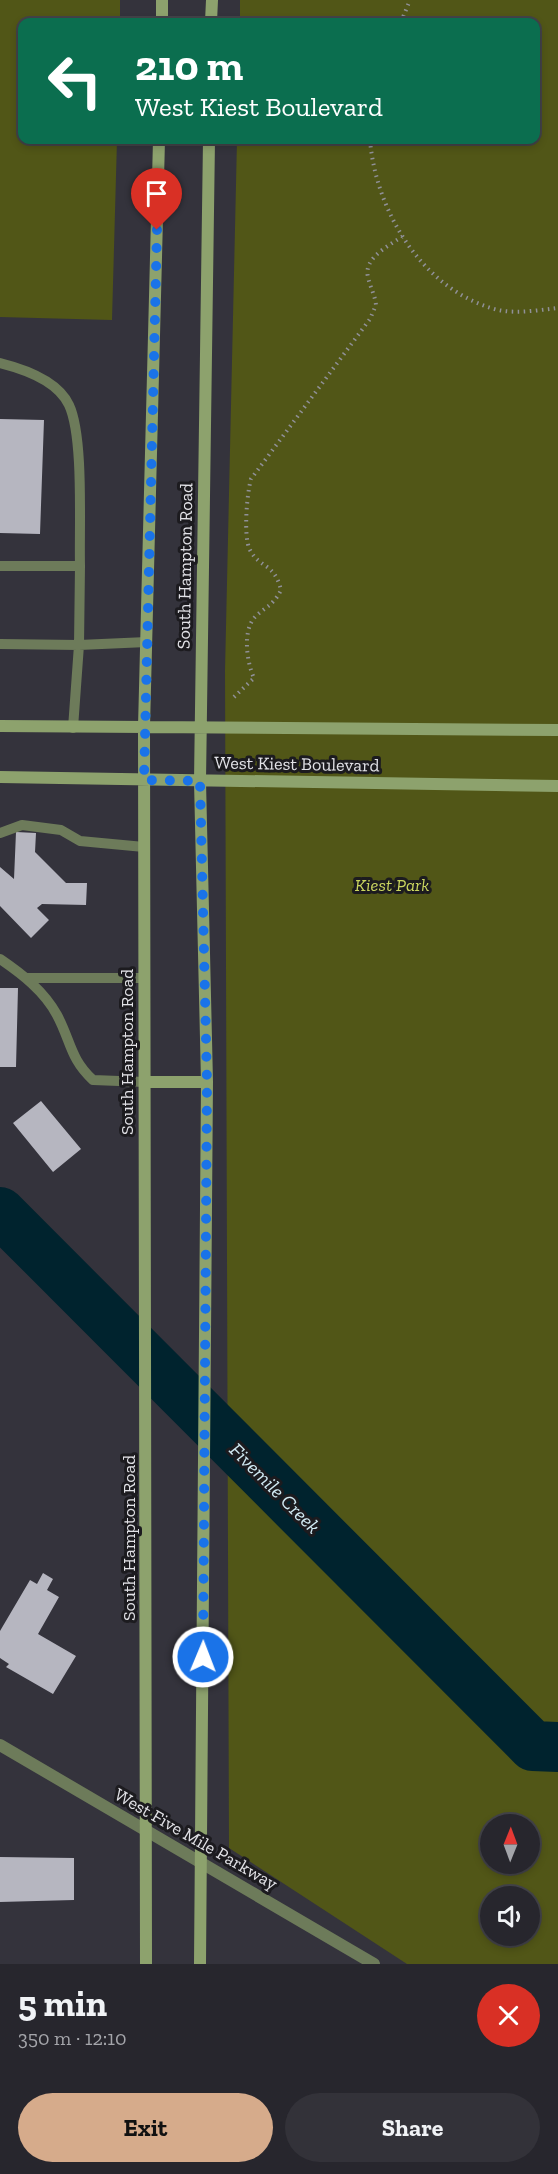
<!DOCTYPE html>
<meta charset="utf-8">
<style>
:root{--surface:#27262d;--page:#333239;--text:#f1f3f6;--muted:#a4a5aa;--line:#434349;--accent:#d6ab8b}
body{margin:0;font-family:"Zilla Slab",serif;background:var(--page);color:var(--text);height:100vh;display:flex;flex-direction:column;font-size:22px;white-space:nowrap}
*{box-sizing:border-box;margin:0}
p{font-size:20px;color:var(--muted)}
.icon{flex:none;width:33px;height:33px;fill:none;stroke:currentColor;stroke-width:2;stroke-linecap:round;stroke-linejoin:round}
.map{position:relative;height:1964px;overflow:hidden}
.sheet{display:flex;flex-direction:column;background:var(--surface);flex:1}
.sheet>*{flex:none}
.hud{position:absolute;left:18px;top:18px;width:522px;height:126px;border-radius:12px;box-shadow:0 3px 9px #0003,0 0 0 2px var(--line);background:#0b6e4f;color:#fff;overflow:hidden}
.needle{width:39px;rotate:1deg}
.controls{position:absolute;left:480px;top:1814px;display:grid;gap:12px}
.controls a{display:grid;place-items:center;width:60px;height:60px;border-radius:50%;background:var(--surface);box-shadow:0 3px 9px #0003,0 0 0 2px var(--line);font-size:30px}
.pin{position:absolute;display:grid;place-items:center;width:51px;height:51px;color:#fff;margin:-62px -26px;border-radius:50% 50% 50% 0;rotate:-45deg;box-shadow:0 0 6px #0007}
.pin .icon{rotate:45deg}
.me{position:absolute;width:66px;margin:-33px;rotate:1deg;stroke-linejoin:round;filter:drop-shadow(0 0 4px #0008)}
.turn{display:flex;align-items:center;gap:21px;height:126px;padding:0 18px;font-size:27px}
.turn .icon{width:78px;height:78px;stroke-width:2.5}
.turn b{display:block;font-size:42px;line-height:51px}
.round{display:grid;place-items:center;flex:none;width:63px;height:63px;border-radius:32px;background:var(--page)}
.overview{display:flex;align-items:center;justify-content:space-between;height:102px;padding:0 18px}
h1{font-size:36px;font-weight:700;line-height:45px}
.action{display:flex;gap:12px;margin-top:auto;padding:12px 18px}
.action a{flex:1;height:69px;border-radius:36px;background:var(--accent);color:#111;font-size:24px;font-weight:700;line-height:69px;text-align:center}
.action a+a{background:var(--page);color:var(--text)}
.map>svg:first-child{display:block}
.green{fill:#515617;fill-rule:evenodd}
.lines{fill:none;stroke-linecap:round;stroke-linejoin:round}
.river{stroke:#00232e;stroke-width:50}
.building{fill:#b6b6c0}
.path{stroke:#909097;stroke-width:4;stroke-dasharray:1.5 4.5;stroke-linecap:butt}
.lane{stroke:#6d7b5a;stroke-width:10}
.street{stroke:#6d7b5a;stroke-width:12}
.secondary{stroke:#8da26d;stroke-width:12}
.route{stroke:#1a73e8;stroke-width:10;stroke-dasharray:0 18}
.labels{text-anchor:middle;stroke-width:6;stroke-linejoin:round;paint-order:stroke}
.street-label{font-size:18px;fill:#e2e2e7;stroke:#1c1b1f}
.park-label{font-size:18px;font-style:italic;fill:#cbd65f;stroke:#1c1b1f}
.water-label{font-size:20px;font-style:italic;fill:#d0e9f2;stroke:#1c1b1f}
</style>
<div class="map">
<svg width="558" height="1964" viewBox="0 0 558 1964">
<rect width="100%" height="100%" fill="#34333c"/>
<!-- green -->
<path class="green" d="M0,0H120V22H22V140H117L112,320L0,317Z
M240,0H558V1964H407L229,1848L225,671L237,140H536V22H240ZM490,1824H530V1863H490ZM490,1896H530V1935H490Z"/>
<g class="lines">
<!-- river -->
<path class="river" d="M0,1212L533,1746L558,1747"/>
</g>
<!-- building -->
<path class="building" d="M0,419L44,420L40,534L0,533Z
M16,832L36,833L35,852L66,883H87L86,905L42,904L37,908L49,920L31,938L0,906V867L14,879Z
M0,988H18L16,1067H0Z
M41,1101L81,1149L53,1172L13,1123Z
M43,1573L53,1579L47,1590L59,1597L38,1634L76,1656L53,1694L6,1667L9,1664L0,1658V1631L30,1580L37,1584Z
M0,1857L74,1858V1900L0,1902Z"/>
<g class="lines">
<!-- path -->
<path class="path" d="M401,22L410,0
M370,140C376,212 423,291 498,310C517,314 539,310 558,308
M234,697L254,678C247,663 242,631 255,617C266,606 273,606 281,590C274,562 260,569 250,550C243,537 247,493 251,479L370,319L376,305C375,295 370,287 368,277C363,258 390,245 403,236"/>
<!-- lane -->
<path class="lane" d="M0,363C24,369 58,381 69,405C84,437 79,527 80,566
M0,566H80L79,645L0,644
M73,728L79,645L147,642
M0,833L22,825L61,830L80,841L144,847
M0,959C22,974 44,991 57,1015C71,1041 70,1059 93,1080L145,1082
M28,978H145"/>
<!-- street -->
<path class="street" d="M0,1745L374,1964"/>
<!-- secondary -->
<path class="secondary" d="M162,22V0
M211,22L212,0
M0,726L558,730
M0,777L558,786
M145,1082H207
M146,1964L144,727L159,140
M200,1964L207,1082L200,781L209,140"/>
</g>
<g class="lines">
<!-- route -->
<path class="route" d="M157,230L144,780L200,781L207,1082L203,1657"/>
</g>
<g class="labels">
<!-- street labels -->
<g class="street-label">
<text transform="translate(185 566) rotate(-89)" y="6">South Hampton Road</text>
<text transform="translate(297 764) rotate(1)" y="6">West Kiest Boulevard</text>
<text transform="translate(127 1052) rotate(-90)" y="6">South Hampton Road</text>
<text transform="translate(129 1538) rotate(-90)" y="6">South Hampton Road</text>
<text transform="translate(196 1839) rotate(30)" y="6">West Five Mile Parkway</text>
</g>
<!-- park labels -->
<g class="park-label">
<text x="392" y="891">Kiest Park</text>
</g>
<!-- water labels -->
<g class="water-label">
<text transform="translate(275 1488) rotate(45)" y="7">Fivemile Creek</text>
</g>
</g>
</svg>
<div class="controls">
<a><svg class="needle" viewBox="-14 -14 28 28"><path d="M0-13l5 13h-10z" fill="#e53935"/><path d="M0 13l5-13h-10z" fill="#a4a5aa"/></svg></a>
<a><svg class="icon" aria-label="sound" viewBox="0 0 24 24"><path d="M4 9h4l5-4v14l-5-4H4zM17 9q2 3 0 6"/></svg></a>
</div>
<div class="pin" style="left:157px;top:230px;background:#d93025"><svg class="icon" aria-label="arrive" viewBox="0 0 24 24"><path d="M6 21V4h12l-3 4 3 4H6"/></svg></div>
<svg class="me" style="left:203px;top:1657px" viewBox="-20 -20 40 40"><circle r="17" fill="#1a73e8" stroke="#fff" stroke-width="3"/><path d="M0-11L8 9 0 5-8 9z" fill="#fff"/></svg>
<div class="hud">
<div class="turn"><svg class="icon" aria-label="left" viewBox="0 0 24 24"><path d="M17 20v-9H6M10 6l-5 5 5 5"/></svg><div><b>210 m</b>West Kiest Boulevard</div></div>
</div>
</div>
<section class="sheet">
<div class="overview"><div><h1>5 min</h1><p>350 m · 12:10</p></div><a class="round" style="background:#d93025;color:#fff"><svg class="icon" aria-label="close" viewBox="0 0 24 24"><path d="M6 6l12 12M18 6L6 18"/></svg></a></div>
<div class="action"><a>Exit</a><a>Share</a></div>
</section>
